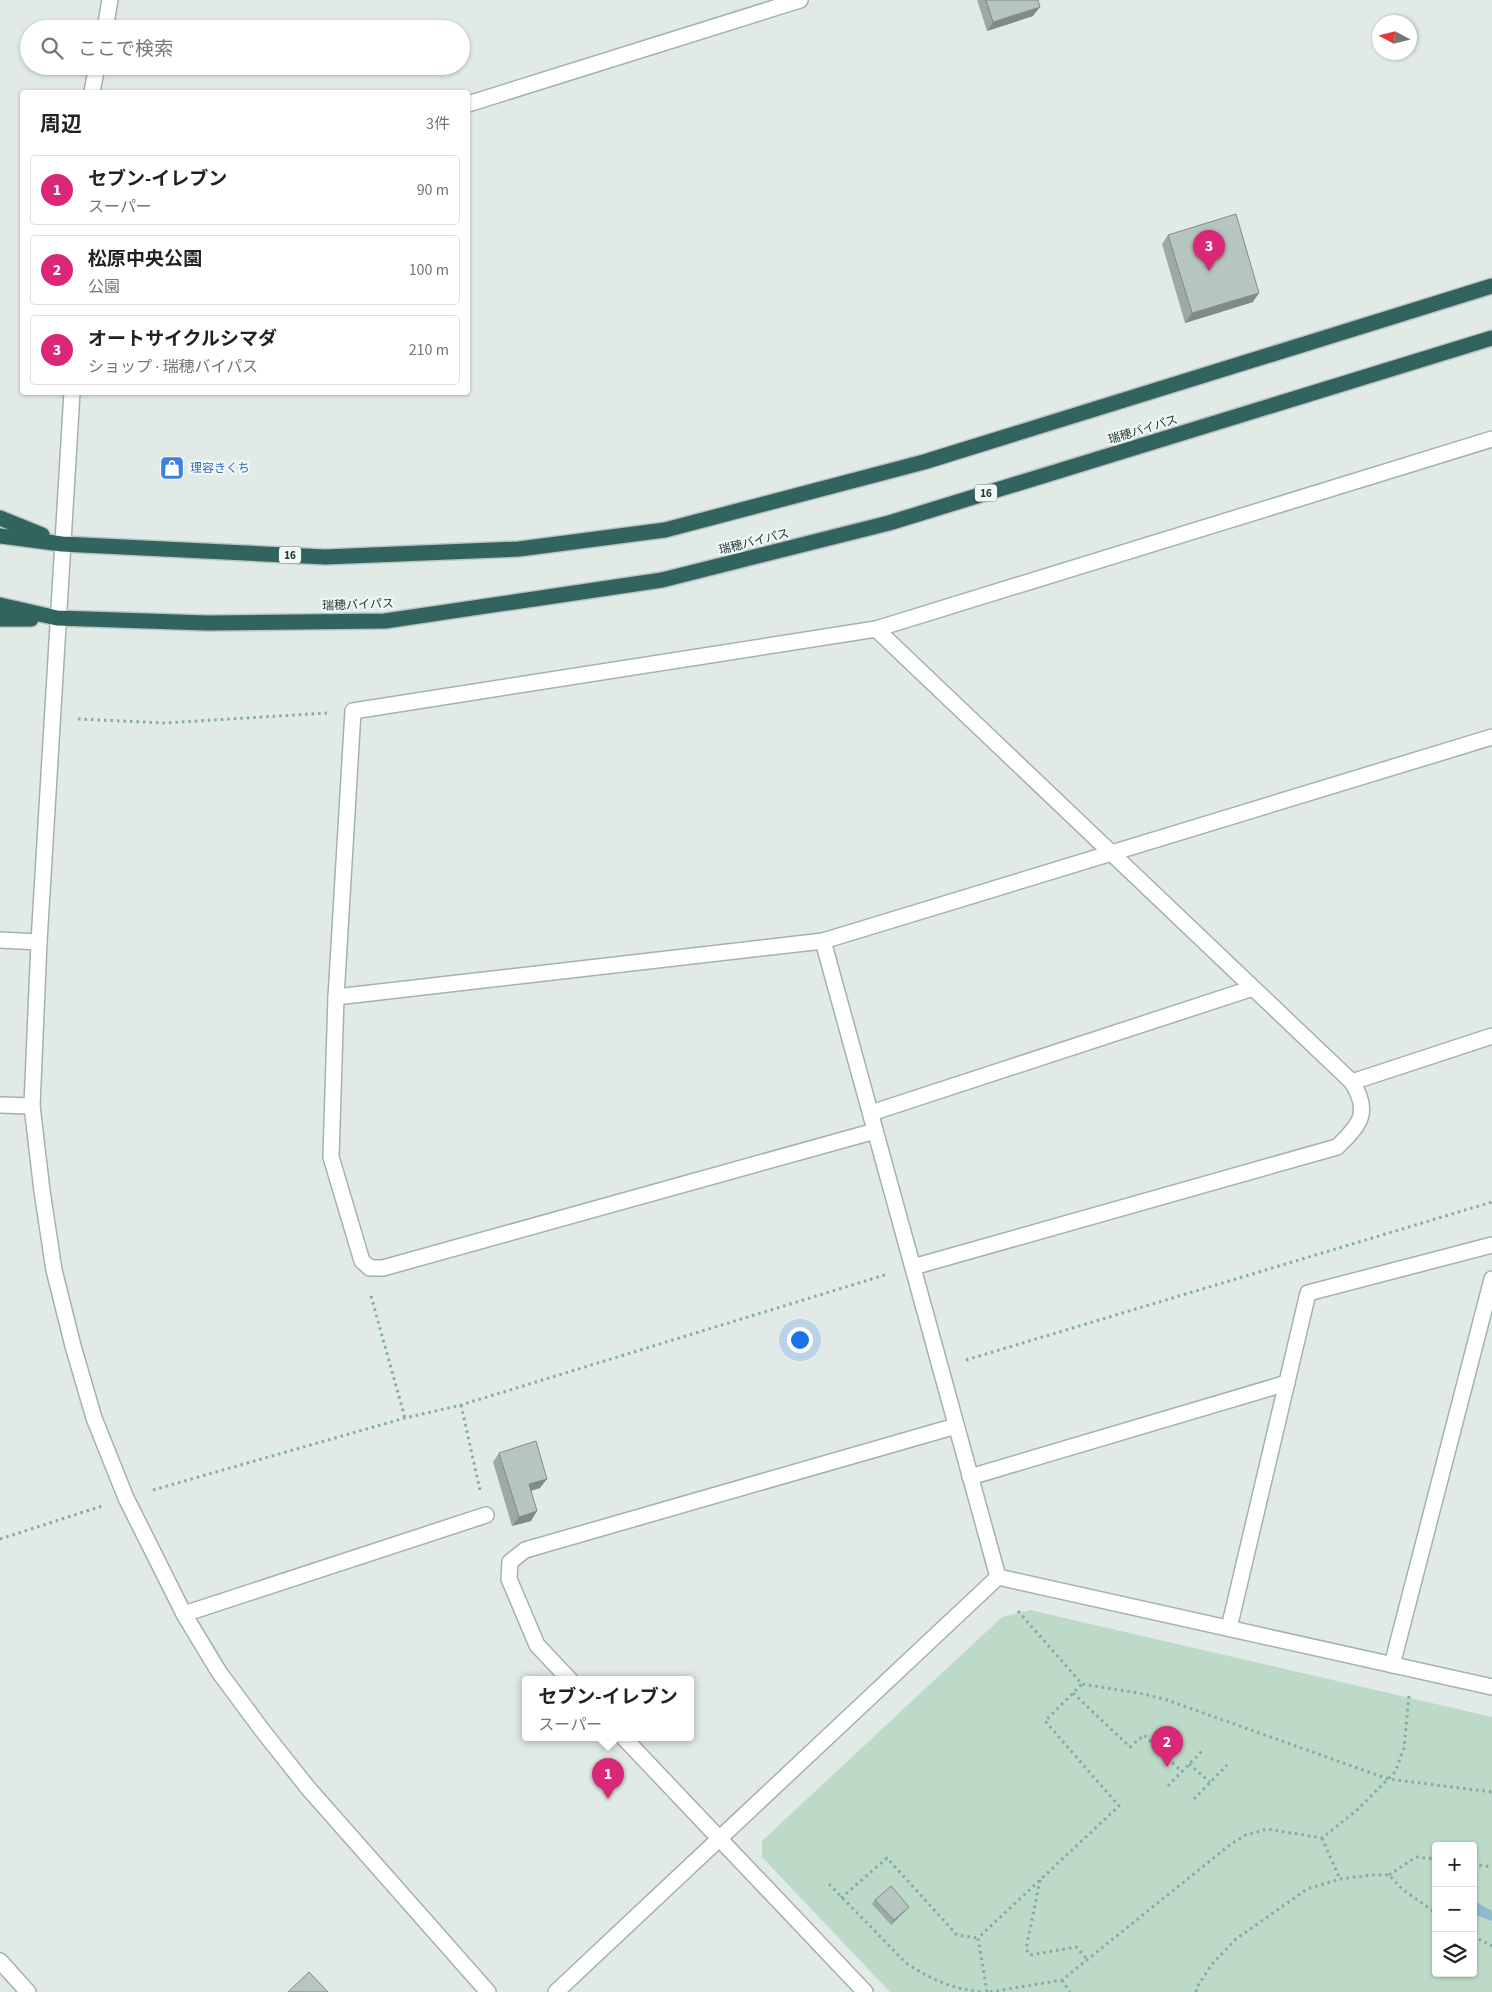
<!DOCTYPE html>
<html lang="ja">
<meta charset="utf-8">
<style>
:root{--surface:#fff;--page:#f2f2f2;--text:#222;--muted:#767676;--line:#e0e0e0;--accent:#db2777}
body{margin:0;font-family:"Source Sans 3","Noto Sans JP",sans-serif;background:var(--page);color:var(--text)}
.controls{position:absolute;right:15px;bottom:15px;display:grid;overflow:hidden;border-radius:5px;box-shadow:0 1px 4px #0004}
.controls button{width:45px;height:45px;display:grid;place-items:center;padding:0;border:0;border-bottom:1px solid var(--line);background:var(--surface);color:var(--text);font:25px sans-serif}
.compass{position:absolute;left:1372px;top:15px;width:45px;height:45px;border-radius:50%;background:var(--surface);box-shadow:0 1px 4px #0004;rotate:277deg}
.you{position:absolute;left:799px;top:1339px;width:18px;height:18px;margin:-12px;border:4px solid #fff;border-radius:50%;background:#1a73e8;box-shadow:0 0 0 8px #1a73e833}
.badge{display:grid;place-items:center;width:32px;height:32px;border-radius:50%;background:var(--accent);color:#fff;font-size:16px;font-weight:700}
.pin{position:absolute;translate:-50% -41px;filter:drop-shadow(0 1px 2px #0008)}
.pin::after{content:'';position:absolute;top:26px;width:18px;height:15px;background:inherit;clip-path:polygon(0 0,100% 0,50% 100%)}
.popup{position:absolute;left:522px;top:1676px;width:172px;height:65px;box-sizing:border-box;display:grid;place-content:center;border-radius:5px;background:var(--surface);filter:drop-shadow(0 1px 4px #0005);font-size:16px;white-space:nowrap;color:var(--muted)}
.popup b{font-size:19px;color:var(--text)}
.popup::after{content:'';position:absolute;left:50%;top:100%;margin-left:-10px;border:10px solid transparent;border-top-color:var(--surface)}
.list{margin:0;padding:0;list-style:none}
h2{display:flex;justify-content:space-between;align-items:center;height:65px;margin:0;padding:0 20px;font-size:21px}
h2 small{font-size:16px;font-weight:400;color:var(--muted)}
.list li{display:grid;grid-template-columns:32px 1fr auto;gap:15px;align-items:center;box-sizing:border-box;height:70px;margin:0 10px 10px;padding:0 10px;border:1px solid var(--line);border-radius:5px}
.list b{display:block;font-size:19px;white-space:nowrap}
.list p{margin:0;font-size:16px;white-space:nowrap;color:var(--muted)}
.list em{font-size:16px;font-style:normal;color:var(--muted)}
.icon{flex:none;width:28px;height:28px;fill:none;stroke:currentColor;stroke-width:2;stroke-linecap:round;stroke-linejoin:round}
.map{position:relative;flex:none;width:1492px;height:1992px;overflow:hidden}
.search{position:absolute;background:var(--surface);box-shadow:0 1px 4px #0004;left:20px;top:20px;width:450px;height:55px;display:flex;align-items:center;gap:12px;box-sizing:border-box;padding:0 18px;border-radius:28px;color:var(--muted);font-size:19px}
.panel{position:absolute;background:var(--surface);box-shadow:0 1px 4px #0004;left:20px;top:90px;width:450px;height:305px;border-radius:5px}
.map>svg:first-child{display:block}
</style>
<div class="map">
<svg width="1492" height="1992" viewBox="0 0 1492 1992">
<rect width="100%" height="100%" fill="#e1eae7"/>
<!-- green -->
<path fill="#bcdac7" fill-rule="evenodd" d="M1030,1610L1492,1717V1992H890L762,1857V1841L1002,1617ZM1436,1846H1473V1973H1436Z"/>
<!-- water -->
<path fill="#8dbbcb" d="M1473,1900L1492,1911V1921L1473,1914Z"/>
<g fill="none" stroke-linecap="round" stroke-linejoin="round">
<defs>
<g id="minor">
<path d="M105,29L110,0"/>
<path d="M92,92L97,66"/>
<path d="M468,104L800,0"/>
<path d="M72,392L39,942L32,1106L42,1191L54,1270L73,1346L94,1418L126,1498L184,1614L219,1672L262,1730L308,1788L488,1992"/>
<path d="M876,629L1352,1082L1492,1036"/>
<path d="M0,940L39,942"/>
<path d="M823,941L998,1577"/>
<path d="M336,997L823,941L1492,737"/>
<path d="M0,1105L32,1106"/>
<path d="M871,1113L1253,988"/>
<path d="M875,1131L383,1268H370L362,1261L331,1157L336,997L353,711L876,629L1492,439"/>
<path d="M913,1267L1337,1147C1360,1125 1371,1112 1352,1082"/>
<path d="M970,1477L1287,1383"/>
<path d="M998,1577L1492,1687"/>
<path d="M184,1614L486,1515"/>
<path d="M1229,1628L1308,1293L1492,1245"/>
<path d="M1392,1665L1492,1279"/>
<path d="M570,1680L537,1645L509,1579L510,1562L525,1550L956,1426"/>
<path d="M624,1738L865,1992"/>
<path d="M0,1961L28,1992"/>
<path d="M556,1992L998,1577"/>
</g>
<g id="highway">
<path d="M0,518L42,535"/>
<path d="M0,536L62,544L325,557L519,549L665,530L924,462L1492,286"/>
<path d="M0,605L57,618L207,623L385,621L662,580L889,523L1492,338"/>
<path d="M0,619H31"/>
</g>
</defs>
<!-- minor casing -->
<use href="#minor" stroke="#a4b2ae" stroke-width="18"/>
<!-- highway casing -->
<use href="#highway" stroke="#bdc4c3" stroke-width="18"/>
<!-- path -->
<g stroke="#84aca3" stroke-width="3" stroke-dasharray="2.5 4" stroke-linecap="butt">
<path d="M78,719L165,723L327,713"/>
<path d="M371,1296L405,1418"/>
<path d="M966,1360L1492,1202"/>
<path d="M461,1405L480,1490"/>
<path d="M153,1490L405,1418L461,1405L888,1274"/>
<path d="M0,1539L102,1506"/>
<path d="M1018,1611L1082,1684L1144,1694L1167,1700L1388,1779L1492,1792"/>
<path d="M1073,1693L1130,1747L1144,1735L1182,1772"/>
<path d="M1189,1764L1210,1782"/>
<path d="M1168,1786L1203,1750"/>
<path d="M1194,1799L1227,1765"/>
<path d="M1322,1838L1340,1879"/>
<path d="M1473,1864L1492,1867"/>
<path d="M1389,1875L1416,1857L1436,1859"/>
<path d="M1040,1880L1026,1949L1030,1955L1076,1947L1087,1959"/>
<path d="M829,1884L905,1962C929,1979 953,1989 982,1992"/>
<path d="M841,1898L887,1858L957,1935L978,1938"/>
<path d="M1473,1936L1492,1946"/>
<path d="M1062,1980L1070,1992"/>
<path d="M987,1992L978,1938L1119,1806L1045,1721L1082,1684"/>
<path d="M990,1992L1062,1980L1231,1844L1246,1835L1267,1829L1322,1838L1357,1810L1395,1772L1404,1748L1409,1695"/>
<path d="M1196,1992L1197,1987L1212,1964L1236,1939L1307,1889L1340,1879L1371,1875H1389L1402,1889L1436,1913"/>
</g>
<!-- minor -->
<use href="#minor" stroke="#fff" stroke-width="15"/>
<!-- highway -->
<use href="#highway" stroke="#31645e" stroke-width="15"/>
</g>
<!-- wall -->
<g fill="#9da9a5">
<path d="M977,0H1038L1033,16L987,31Z"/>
<path d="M1168,235L1253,302L1185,323L1162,244Z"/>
<path d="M499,1453L540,1488L531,1491V1521L512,1526L493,1462Z"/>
<path d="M875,1900L905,1911L891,1925L872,1904Z"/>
</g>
<!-- shaded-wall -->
<g fill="#808a86">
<path d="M1040,7L1033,16L987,31L993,22Z"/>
<path d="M1259,293L1253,302L1185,323L1192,313Z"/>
<path d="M547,1479L540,1488L522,1493L529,1484Z"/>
<path d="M537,1511L531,1521L512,1526L519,1517Z"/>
<path d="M909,1907L891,1925L894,1920Z"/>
</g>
<!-- building -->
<g fill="#b7c5c0" stroke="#808a86">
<path d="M986,0H1038L1040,7L993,22Z"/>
<path d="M1236,214L1259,293L1192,313L1168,235Z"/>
<path d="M536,1441L547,1479L529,1484L537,1511L519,1517L499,1453Z"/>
<path d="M891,1886L909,1907L894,1920L875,1900Z"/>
<path d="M309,1972L328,1992H288Z"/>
</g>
<!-- icons -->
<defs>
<symbol id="shop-square" viewBox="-11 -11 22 22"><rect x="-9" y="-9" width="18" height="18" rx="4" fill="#3f7fe0" stroke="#f1f7f5"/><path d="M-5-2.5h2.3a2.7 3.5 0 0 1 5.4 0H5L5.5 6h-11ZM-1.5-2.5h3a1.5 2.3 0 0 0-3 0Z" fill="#fff"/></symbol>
</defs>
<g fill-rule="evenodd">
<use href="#shop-square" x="158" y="454" width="28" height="28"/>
</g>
<g text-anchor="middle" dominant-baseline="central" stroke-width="4.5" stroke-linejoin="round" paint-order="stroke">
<!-- shield labels -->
<g fill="#f1f7f5" stroke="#61736f" stroke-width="1">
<rect x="975" y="484.5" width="22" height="17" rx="4"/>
<rect x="279" y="546.5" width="22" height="17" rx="4"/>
</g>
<g font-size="11" font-weight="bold" fill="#233a36">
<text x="986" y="493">16</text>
<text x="290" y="555">16</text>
</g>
<!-- street labels -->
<g font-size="12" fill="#233a36" stroke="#f1f7f5">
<text transform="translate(1143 430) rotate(-17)">瑞穂バイパス</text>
<text transform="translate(754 542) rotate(-14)">瑞穂バイパス</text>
<text transform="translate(358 605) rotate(-2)">瑞穂バイパス</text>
</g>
<!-- shop labels -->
<g font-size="12" fill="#366cbe" stroke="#f1f7f5" text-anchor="start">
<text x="190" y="468">理容きくち</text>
</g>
</g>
</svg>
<div class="controls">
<button>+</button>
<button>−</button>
<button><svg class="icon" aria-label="layers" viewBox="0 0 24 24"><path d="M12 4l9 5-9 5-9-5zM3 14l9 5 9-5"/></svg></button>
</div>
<svg class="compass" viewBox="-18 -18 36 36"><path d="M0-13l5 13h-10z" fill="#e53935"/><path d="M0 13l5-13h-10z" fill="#767676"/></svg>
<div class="you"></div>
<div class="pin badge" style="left:608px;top:1799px">1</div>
<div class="popup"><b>セブン-イレブン</b>スーパー</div>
<div class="pin badge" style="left:1167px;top:1767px">2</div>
<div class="pin badge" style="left:1209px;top:271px">3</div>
<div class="search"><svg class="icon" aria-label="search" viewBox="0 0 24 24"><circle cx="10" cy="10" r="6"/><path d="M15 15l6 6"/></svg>ここで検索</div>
<section class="panel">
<h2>周辺<small>3件</small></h2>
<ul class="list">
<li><span class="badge">1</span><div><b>セブン-イレブン</b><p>スーパー</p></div><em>90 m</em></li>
<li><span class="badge">2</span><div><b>松原中央公園</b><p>公園</p></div><em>100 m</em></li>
<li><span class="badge">3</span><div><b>オートサイクルシマダ</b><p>ショップ · 瑞穂バイパス</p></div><em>210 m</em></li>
</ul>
</section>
</div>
